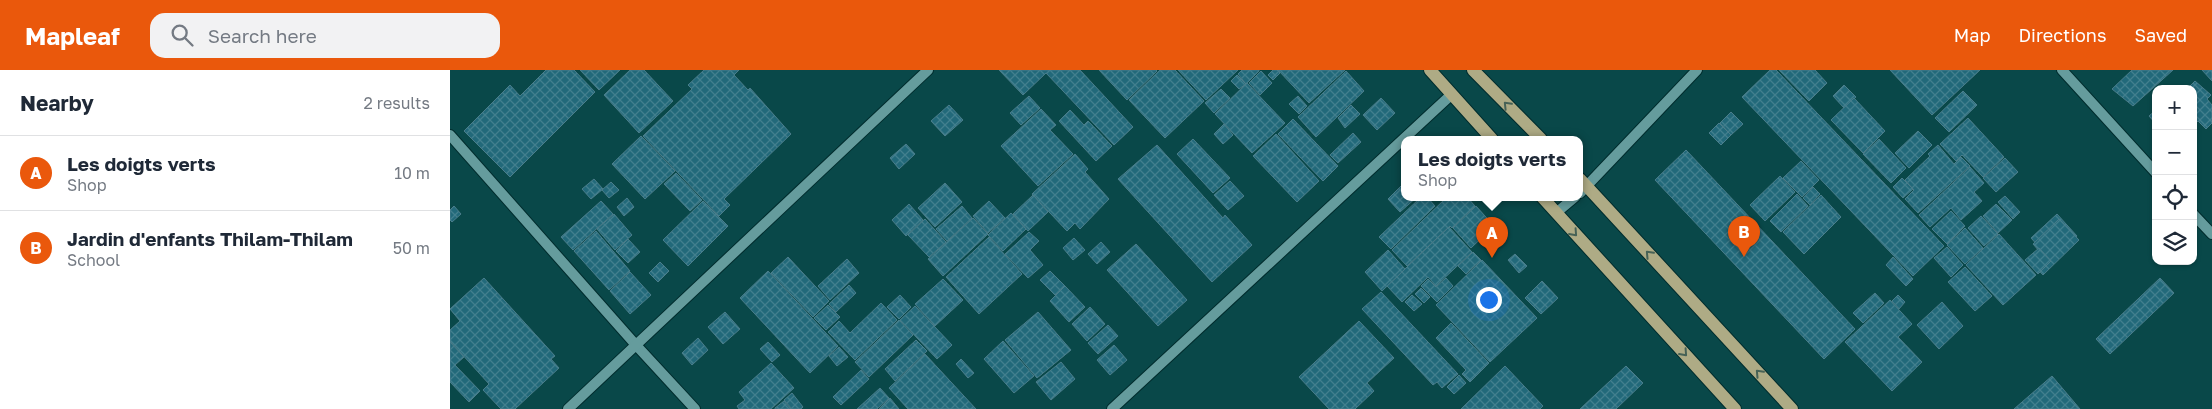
<!DOCTYPE html>
<meta charset="utf-8">
<style>
:root{--surface:#fff;--page:#f2f2f3;--text:#1f2937;--muted:#747a83;--line:#e0e1e3;--accent:#ea580c}
body{margin:0;font-family:"Golos Text",sans-serif;background:var(--page);color:var(--text)}
.controls{position:absolute;right:15px;top:15px;display:grid;overflow:hidden;border-radius:10px;box-shadow:0 1px 4px #0004}
.controls button{width:45px;height:45px;display:grid;place-items:center;padding:0;border:0;border-bottom:1px solid var(--line);background:var(--surface);color:var(--text);font:25px sans-serif}
.you{position:absolute;left:1038px;top:229px;width:18px;height:18px;margin:-12px;border:4px solid #fff;border-radius:50%;background:#1a73e8;box-shadow:0 0 0 8px #1a73e833}
.badge{display:grid;place-items:center;width:32px;height:32px;border-radius:50%;background:var(--accent);color:#fff;font-size:16px;font-weight:700}
.pin{position:absolute;translate:-50% -41px;filter:drop-shadow(0 1px 2px #0008)}
.pin::after{content:'';position:absolute;top:26px;width:18px;height:15px;background:inherit;clip-path:polygon(0 0,100% 0,50% 100%)}
.popup{position:absolute;left:951px;top:66px;width:182px;height:65px;box-sizing:border-box;display:grid;place-content:center;border-radius:10px;background:var(--surface);filter:drop-shadow(0 1px 4px #0005);font-size:16px;white-space:nowrap;color:var(--muted)}
.popup b{font-size:19px;color:var(--text)}
.popup::after{content:'';position:absolute;left:50%;top:100%;margin-left:-10px;border:10px solid transparent;border-top-color:var(--surface)}
.list{margin:0;padding:0;list-style:none}
h2{display:flex;justify-content:space-between;align-items:center;height:65px;margin:0;padding:0 20px;font-size:21px}
h2 small{font-size:16px;font-weight:400;color:var(--muted)}
.list li{display:grid;grid-template-columns:32px 1fr auto;gap:15px;align-items:center;box-sizing:border-box;height:75px;padding:0 20px;border-top:1px solid var(--line)}
.list b{display:block;font-size:19px;white-space:nowrap}
.list p{margin:0;font-size:16px;white-space:nowrap;color:var(--muted)}
.list em{font-size:16px;font-style:normal;color:var(--muted)}
.icon{flex:none;width:28px;height:28px;fill:none;stroke:currentColor;stroke-width:2;stroke-linecap:round;stroke-linejoin:round}
.map{position:relative;flex:none;width:1762px;height:339px;overflow:hidden}
header{display:flex;align-items:center;gap:30px;box-sizing:border-box;height:70px;padding:0 25px;background:var(--accent);color:#fff}
header strong{font-size:24px}
nav{display:flex;gap:28px;margin-inline-start:auto;font-size:18px}
.search{width:350px;height:45px;background:var(--page);display:flex;align-items:center;gap:12px;box-sizing:border-box;padding:0 18px;border-radius:15px;color:var(--muted);font-size:19px}
main{display:flex}
aside{flex:1;background:var(--surface)}
.map>svg:first-child{display:block}
</style>
<header>
<strong>Mapleaf</strong>
<div class="search"><svg class="icon" aria-label="search" viewBox="0 0 24 24"><circle cx="10" cy="10" r="6"/><path d="M15 15l6 6"/></svg>Search here</div>
<nav><a>Map</a><a>Directions</a><a>Saved</a></nav>
</header>
<main>
<aside>
<h2>Nearby<small>2 results</small></h2>
<ul class="list">
<li><span class="badge">A</span><div><b>Les doigts verts</b><p>Shop</p></div><em>10 m</em></li>
<li><span class="badge">B</span><div><b>Jardin d'enfants Thilam-Thilam</b><p>School</p></div><em>50 m</em></li>
</ul>
</aside>
<div class="map">
<svg width="1762" height="339" viewBox="0 0 1762 339">
<defs>
<pattern id="building-cross-hatch" width="8" height="8" patternUnits="userSpaceOnUse" patternTransform="scale(1.25)"><rect width="8" height="8" fill="#22697a"/><path d="M0 0l8 8M0 8l8-8" fill="none" stroke="#427f8e"/></pattern>
</defs>
<rect width="100%" height="100%" fill="#094849"/>
<!-- building -->
<g fill="url(#building-cross-hatch)" stroke="#4a7d8b">
<path d="M96,0H124L145,22L60,107L14,61L60,15L70,26Z"/>
<path d="M130,0H170L149,20Z"/>
<path d="M180,0H194L223,31L189,63L154,25Z"/>
<path d="M254,0H289L284,5L298,20L300,18L341,64L274,129L280,135L269,146L193,66L242,19L238,15Z"/>
<path d="M549,0H630L683,57L664,75L596,3L573,25Z"/>
<path d="M649,0H706L707,1L677,30Z"/>
<path d="M710,0H725L754,31L715,68L679,30Z"/>
<path d="M728,0H788L756,30Z"/>
<path d="M792,0H809V1L796,14L788,4Z"/>
<path d="M823,0H827L830,3L823,10L818,5Z"/>
<path d="M828,0H895L859,33Z"/>
<path d="M1320,0H1326L1494,176L1463,206L1292,27Z"/>
<path d="M1329,0H1365L1377,13L1359,31Z"/>
<path d="M1440,0H1530L1482,45Z"/>
<path d="M1682,0H1723L1683,36L1662,19Z"/>
<path d="M1752,0H1762V11Z"/>
<path d="M811,1L822,13L810,25L799,13Z"/>
<path d="M896,1L914,21L866,67L848,47Z"/>
<path d="M787,5L796,14L789,19L781,11Z"/>
<path d="M1745,11L1761,25L1757,29L1762,35V53L1756,59L1748,51L1743,56V19H1737Z"/>
<path d="M797,13L835,53L802,83L765,44Z"/>
<path d="M1394,15L1406,27L1394,38L1383,26Z"/>
<path d="M771,19L780,28L764,43L755,33Z"/>
<path d="M1513,21L1527,35L1499,62L1485,48Z"/>
<path d="M579,26L590,38L571,55L560,43Z"/>
<path d="M848,26L857,36L849,44L839,34Z"/>
<path d="M931,28L945,43L927,60L913,45Z"/>
<path d="M1404,28L1435,61L1413,83L1381,50Z"/>
<path d="M499,35L513,50L495,66L481,51Z"/>
<path d="M901,35L910,44L895,58L888,48Z"/>
<path d="M591,39L606,55L600,60L623,84L588,116L551,76Z"/>
<path d="M620,40L634,55L638,51L662,76L646,91L609,51Z"/>
<path d="M1706,40V54L1699,46Z"/>
<path d="M1281,42L1293,54L1281,65L1270,53Z"/>
<path d="M1518,48L1554,87L1533,107L1512,85L1506,91L1490,74Z"/>
<path d="M843,49L888,96L873,111L828,64Z"/>
<path d="M1269,53L1281,65L1271,75L1259,63Z"/>
<path d="M774,54L783,65L773,74L764,64Z"/>
<path d="M1468,61L1482,75L1459,98L1445,83Z"/>
<path d="M903,63L911,72L888,93L880,85Z"/>
<path d="M826,64L869,111L847,132L803,86Z"/>
<path d="M191,66L225,101L195,129L162,94Z"/>
<path d="M743,69L780,108L763,123L727,84Z"/>
<path d="M1429,69L1456,98L1441,113L1413,84Z"/>
<path d="M456,74L465,84L449,99L440,88Z"/>
<path d="M707,75L773,148L775,145L802,175L762,212L668,109Z"/>
<path d="M1488,75L1504,94L1511,87L1520,96L1468,143L1455,129L1464,120L1455,110L1480,86L1478,84Z"/>
<path d="M1236,80L1405,259L1374,289L1205,110Z"/>
<path d="M625,84L638,99L635,102L659,129L630,159L625,153L617,161L582,124Z"/>
<path d="M1555,88L1568,102L1546,122L1533,108Z"/>
<path d="M1351,91L1369,110L1352,127L1333,108Z"/>
<path d="M1520,97L1534,113L1524,122L1532,131L1511,150L1501,138L1480,157L1469,145Z"/>
<path d="M226,103L252,130L240,141L214,114Z"/>
<path d="M1330,106L1345,122L1315,151L1300,135Z"/>
<path d="M1452,108L1463,119L1453,128L1443,117Z"/>
<path d="M144,109L153,119L141,129L132,119Z"/>
<path d="M780,111L794,126L778,140L764,125Z"/>
<path d="M161,112L169,120L159,128L152,120Z"/>
<path d="M495,113L512,132L485,157L468,138Z"/>
<path d="M954,113V127H967L950,142L938,129Z"/>
<path d="M1363,117L1370,124L1360,135L1353,128Z"/>
<path d="M1347,124L1358,136L1331,162L1320,151Z"/>
<path d="M583,125L598,142L578,161L563,144Z"/>
<path d="M1371,125L1391,147L1354,184L1333,162Z"/>
<path d="M1555,126L1570,142L1563,149L1548,132Z"/>
<path d="M971,127H977L985,136L941,179L929,167Z"/>
<path d="M997,127H1017L1025,136L1002,158L1000,156L957,196L942,180Z"/>
<path d="M177,128L184,137L174,146L167,137Z"/>
<path d="M151,131L163,144L123,180L111,167Z"/>
<path d="M253,131L278,156L238,196L213,170Z"/>
<path d="M539,131L555,148L538,163L523,146Z"/>
<path d="M459,134L473,150L456,166L442,150Z"/>
<path d="M1546,134L1562,150L1548,163L1533,146Z"/>
<path d="M4,136L11,144L2,152L0,150V140Z"/>
<path d="M512,136L522,148L497,171L486,159Z"/>
<path d="M1026,136L1044,156L1021,178L1003,158Z"/>
<path d="M1501,141L1515,156L1497,174L1482,159Z"/>
<path d="M561,143L576,159L553,181L538,165Z"/>
<path d="M164,144L182,165L165,180L147,159Z"/>
<path d="M1607,144L1627,166L1601,190L1581,168Z"/>
<path d="M1531,146L1548,164L1534,176L1518,158Z"/>
<path d="M523,148L538,164L493,206L478,189Z"/>
<path d="M475,149L496,172L479,187L458,165Z"/>
<path d="M1609,149L1629,170L1593,205L1580,191L1590,182L1583,174Z"/>
<path d="M999,157L1022,182L986,216L978,207L952,232L937,216Z"/>
<path d="M1515,158L1533,178L1515,194L1497,175Z"/>
<path d="M146,161L180,201L159,220L124,181Z"/>
<path d="M579,162L589,171L580,180L593,195L578,208L555,184Z"/>
<path d="M1549,164L1586,205L1553,235L1516,195Z"/>
<path d="M539,167L572,204L529,244L496,207Z"/>
<path d="M624,168L635,180L623,190L613,178Z"/>
<path d="M178,169L190,182L178,193L166,181Z"/>
<path d="M651,172L660,182L647,194L638,184Z"/>
<path d="M686,174L737,230L708,256L657,200Z"/>
<path d="M1497,177L1513,195L1501,207L1484,188Z"/>
<path d="M1589,178L1601,191L1588,204L1575,190Z"/>
<path d="M938,180L955,199L932,221L915,202Z"/>
<path d="M1023,182L1031,190L1016,204L1008,196Z"/>
<path d="M1065,184L1077,196L1069,203L1058,190Z"/>
<path d="M338,187L379,231L363,247L321,203Z"/>
<path d="M1443,187L1463,209L1456,216L1436,195Z"/>
<path d="M397,189L409,203L380,230L368,216Z"/>
<path d="M1032,190L1087,248L1040,292L986,235Z"/>
<path d="M210,192L219,201L208,212L199,203Z"/>
<path d="M1515,197L1542,226L1525,241L1498,212Z"/>
<path d="M318,201L388,276L360,303L290,228Z"/>
<path d="M600,201L615,216L605,225L590,210Z"/>
<path d="M180,202L201,225L180,244L160,221Z"/>
<path d="M34,208L105,286L101,289L109,298L65,339H51L33,320L39,314L0,271V260L10,251L0,239Z"/>
<path d="M996,208L1003,216L987,232L971,216L978,209L986,217Z"/>
<path d="M1710,208L1724,223L1660,284L1646,269Z"/>
<path d="M493,209L513,230L485,256L465,234Z"/>
<path d="M1092,211L1108,228L1091,244L1075,228Z"/>
<path d="M399,215L406,223L386,242L379,234Z"/>
<path d="M615,216L635,237L619,252L600,231Z"/>
<path d="M971,218L980,227L974,233L965,224Z"/>
<path d="M931,222L1008,304L992,318L987,312L983,315L912,239Z"/>
<path d="M1425,223L1434,233L1413,253L1403,243Z"/>
<path d="M450,225L461,237L449,249L437,237Z"/>
<path d="M962,225L972,234L964,241L955,232Z"/>
<path d="M1448,225L1455,232L1449,239L1442,231Z"/>
<path d="M1440,230L1462,254L1448,267L1472,292L1442,321L1395,272Z"/>
<path d="M1492,232L1513,256L1489,279L1467,255Z"/>
<path d="M431,233L447,250L405,290L378,262L389,251L400,263Z"/>
<path d="M378,235L390,247L376,260L364,248Z"/>
<path d="M465,236L502,275L487,289L450,250Z"/>
<path d="M640,237L655,254L637,271L622,254Z"/>
<path d="M275,242L290,259L273,274L258,257Z"/>
<path d="M588,242L621,280L587,308L555,270Z"/>
<path d="M449,250L463,265L419,307L405,292Z"/>
<path d="M909,251L944,288L917,313L924,321L905,339H879L849,307Z"/>
<path d="M1001,253L1039,293L1020,312L1012,304L1016,300L986,268Z"/>
<path d="M658,255L668,266L648,284L638,273Z"/>
<path d="M248,268L258,280L242,295L232,283Z"/>
<path d="M466,270L477,281L445,311L435,299Z"/>
<path d="M553,271L584,306L564,323L534,289Z"/>
<path d="M0,272L14,287L5,295L30,321L19,332L0,312Z"/>
<path d="M318,272L330,285L322,292L310,279Z"/>
<path d="M664,275L677,290L660,305L647,290Z"/>
<path d="M389,277L398,287L387,296L379,286Z"/>
<path d="M475,284L526,339H458L439,318Z"/>
<path d="M511,289L524,303L518,308L506,294Z"/>
<path d="M611,292L625,309L601,330L586,312Z"/>
<path d="M321,293L344,318L321,339H289L287,336L295,330L289,322Z"/>
<path d="M1055,296L1093,336L1090,339H1011Z"/>
<path d="M1176,296L1193,313L1166,339H1130Z"/>
<path d="M411,300L419,309L391,335L383,327Z"/>
<path d="M1009,305L1016,313L1004,324L997,317Z"/>
<path d="M1602,306L1630,339H1564Z"/>
<path d="M430,318L439,328L427,339H407Z"/>
<path d="M342,323L353,337L351,339H342L334,330Z"/>
<path d="M440,328L449,339H429Z"/>
<path d="M334,331L341,339H325V338Z"/>
</g>
<g fill="none" stroke-linecap="round" stroke-linejoin="round">
<defs>
<g id="minor">
<path d="M1612,0L1706,103"/>
<path d="M0,65L185,274L245,339"/>
<path d="M1130,123L1247,0"/>
<path d="M1106,143L1125,127"/>
<path d="M1743,144L1762,164"/>
<path d="M118,339L478,0"/>
<path d="M662,339L1002,24"/>
</g>
<g id="primary">
<path d="M980,0L1042,69"/>
<path d="M1023,0L1091,69"/>
<path d="M1130,109L1342,339"/>
<path d="M1092,127L1285,339"/>
</g>
</defs>
<!-- minor casing -->
<use href="#minor" stroke="#002c2d" stroke-width="12"/>
<!-- primary casing -->
<use href="#primary" stroke="#002c2d" stroke-width="14"/>
<!-- minor -->
<use href="#minor" stroke="#659c9d" stroke-width="10"/>
<!-- primary -->
<use href="#primary" stroke="#aeab85" stroke-width="12"/>
</g>
<!-- one-way arrows -->
<defs><path id="oneway-chevron" d="M-2-3.5L2.5 0L-2 3.5" fill="none" stroke-width="1.6" stroke-linecap="round" stroke-linejoin="round" transform="scale(1.25)"/></defs>
<g stroke="#476256">
<use href="#oneway-chevron" transform="translate(1057 35) rotate(-134)"/>
<use href="#oneway-chevron" transform="translate(1124 163) rotate(48)"/>
<use href="#oneway-chevron" transform="translate(1199 184) rotate(-133)"/>
<use href="#oneway-chevron" transform="translate(1234 283) rotate(48)"/>
<use href="#oneway-chevron" transform="translate(1309 303) rotate(-133)"/>
</g>
</svg>
<div class="controls">
<button>+</button>
<button>−</button>
<button><svg class="icon" aria-label="locate" viewBox="0 0 24 24"><circle cx="12" cy="12" r="6"/><path d="M12 2v4M12 18v4M2 12h4M18 12h4"/></svg></button>
<button><svg class="icon" aria-label="layers" viewBox="0 0 24 24"><path d="M12 4l9 5-9 5-9-5zM3 14l9 5 9-5"/></svg></button>
</div>
<div class="you"></div>
<div class="pin badge" style="left:1042px;top:188px">A</div>
<div class="popup"><b>Les doigts verts</b>Shop</div>
<div class="pin badge" style="left:1294px;top:187px">B</div>
</div>
</main>
